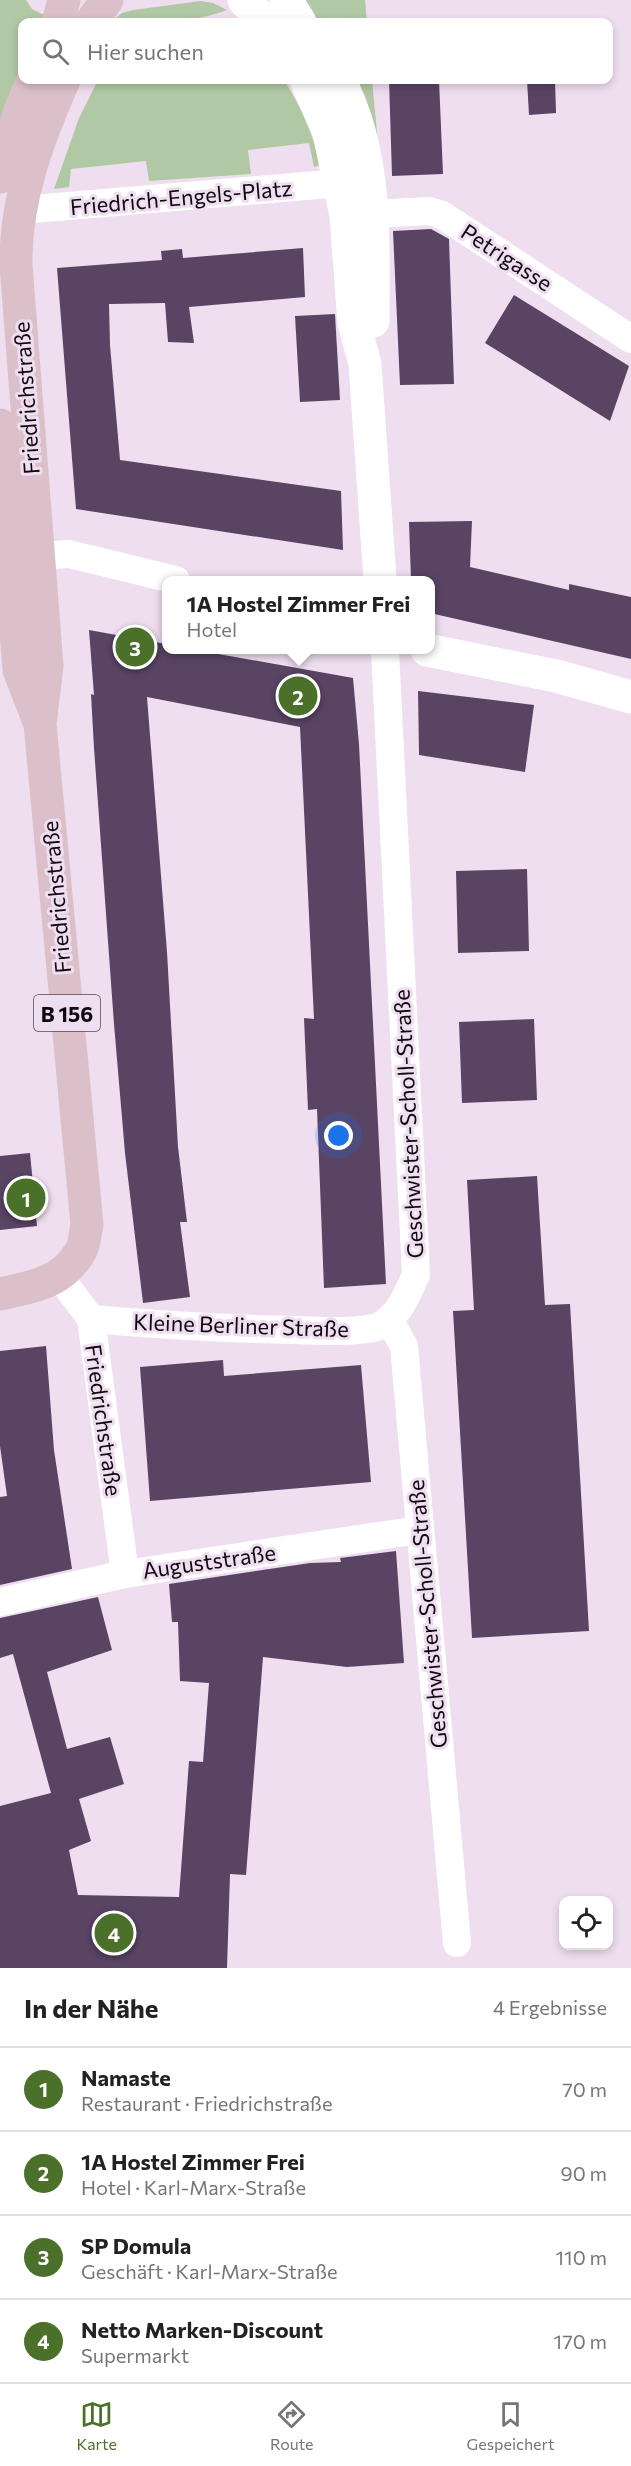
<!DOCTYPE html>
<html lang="de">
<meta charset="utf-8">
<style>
:root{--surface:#fff;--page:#f6f6f6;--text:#222;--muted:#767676;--line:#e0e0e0;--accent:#4b7029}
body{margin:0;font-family:Commissioner,sans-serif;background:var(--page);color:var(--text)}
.controls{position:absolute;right:18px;bottom:18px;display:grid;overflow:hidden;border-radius:12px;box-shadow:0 3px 9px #0003}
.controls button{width:54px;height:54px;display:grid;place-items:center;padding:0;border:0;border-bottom:2px solid var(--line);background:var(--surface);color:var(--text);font:30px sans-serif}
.you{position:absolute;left:339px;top:1136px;width:21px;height:21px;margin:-15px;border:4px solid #fff;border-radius:50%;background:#1a73e8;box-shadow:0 0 0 9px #1a73e833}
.badge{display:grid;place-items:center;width:39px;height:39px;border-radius:50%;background:var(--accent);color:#fff;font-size:20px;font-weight:700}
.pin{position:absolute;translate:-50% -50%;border:3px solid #fff;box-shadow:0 2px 6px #0006}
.popup{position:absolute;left:162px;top:576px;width:273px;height:78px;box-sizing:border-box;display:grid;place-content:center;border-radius:12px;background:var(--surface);filter:drop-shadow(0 2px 4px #0005);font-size:20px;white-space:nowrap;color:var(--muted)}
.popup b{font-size:22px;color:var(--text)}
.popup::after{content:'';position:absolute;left:50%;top:100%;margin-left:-12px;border:12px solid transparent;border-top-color:var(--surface)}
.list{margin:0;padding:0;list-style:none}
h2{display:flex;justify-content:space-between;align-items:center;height:78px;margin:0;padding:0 24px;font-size:26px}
h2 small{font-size:20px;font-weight:400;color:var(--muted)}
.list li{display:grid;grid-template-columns:39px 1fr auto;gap:18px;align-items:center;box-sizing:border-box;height:84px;padding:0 24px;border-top:2px solid var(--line)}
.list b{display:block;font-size:22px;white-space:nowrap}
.list p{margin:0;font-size:20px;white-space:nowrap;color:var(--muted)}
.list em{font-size:20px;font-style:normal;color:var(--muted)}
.icon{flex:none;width:33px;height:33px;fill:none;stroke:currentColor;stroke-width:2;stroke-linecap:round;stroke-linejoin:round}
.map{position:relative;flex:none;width:631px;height:1968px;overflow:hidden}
.search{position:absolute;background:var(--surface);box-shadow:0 3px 9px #0003;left:18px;right:18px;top:18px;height:66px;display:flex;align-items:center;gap:15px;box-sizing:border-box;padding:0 21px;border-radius:12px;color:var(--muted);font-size:22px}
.sheet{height:414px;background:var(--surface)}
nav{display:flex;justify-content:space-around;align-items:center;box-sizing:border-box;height:84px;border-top:2px solid var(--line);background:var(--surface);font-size:16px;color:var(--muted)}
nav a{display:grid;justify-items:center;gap:3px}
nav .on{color:var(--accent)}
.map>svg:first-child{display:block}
</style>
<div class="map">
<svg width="631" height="1968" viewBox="0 0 631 1968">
<rect width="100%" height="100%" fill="#efdef0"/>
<!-- green -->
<g fill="#b0c9a4">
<path d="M0,0H26L32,9L44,15L41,22H22V70L0,126Z"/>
<path d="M301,0H365L367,22H315Z"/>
<path d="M201,1L213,3L227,10C193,23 158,22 122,22L115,19L122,13L133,10Z"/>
<path d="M98,80H284C301,107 313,134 320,165L314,167L309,143L248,150L251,174L149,181L146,161L71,169L69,187L54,189L79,118Z"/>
<path d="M351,80H372L379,153Z"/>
</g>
<!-- building -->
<g fill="#594464">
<path d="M389,80H439L443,174L392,176Z"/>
<path d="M527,80H555L556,113L529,115Z"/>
<path d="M431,229L449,239L454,384L400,385L393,231Z"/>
<path d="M303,248L305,297L189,307L194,343L168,342L165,303L109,304L110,345L120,460L341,491L343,550L76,509L57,268L162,260L161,251L182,249L183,258Z"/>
<path d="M514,295L629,366L610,421L485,343Z"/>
<path d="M335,314L340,400L300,402L295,316Z"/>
<path d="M472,521L470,567L569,590V584L631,597V659L430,613V580H411L409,522Z"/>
<path d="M89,630L166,644V650H196L353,678L359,744L386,1284L324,1288L317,1109L308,1110L304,1018L314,1019L300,727L147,697L167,952L178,1147L187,1222H180L190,1297L143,1303L125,1153L114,1024L94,748L91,694L94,695Z"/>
<path d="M418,691L534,705L525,772L419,755Z"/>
<path d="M527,869L529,951L458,953L456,871Z"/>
<path d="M534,1019L537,1100L462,1103L459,1022Z"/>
<path d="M30,1153L37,1226L0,1230V1156Z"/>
<path d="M537,1176L545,1305L570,1304L589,1631L472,1638L453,1311L474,1310L467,1180Z"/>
<path d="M46,1346L54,1450L72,1569L0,1585V1497L7,1496L0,1446V1351Z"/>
<path d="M223,1360L224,1376L361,1365L371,1482L150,1501L140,1367Z"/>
<path d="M396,1551L404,1663L347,1667L263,1657L246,1875L230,1874L227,1968H0V1806L51,1793L13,1654L0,1658V1618L98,1597L112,1650L47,1672L67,1749L110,1737L124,1784L79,1799L91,1841L69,1850L78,1895L179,1897L189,1761L203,1762L209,1683L180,1681L178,1622H172L169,1584L310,1563L341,1562L340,1558Z"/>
</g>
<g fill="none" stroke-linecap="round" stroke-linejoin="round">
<!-- minor -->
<g stroke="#fff" stroke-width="28">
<path d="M21,210L341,183"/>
<path d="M371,214L429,211L442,215L631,339"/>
<path d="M38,556L69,554L176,580"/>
<path d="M59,1276L91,1319L125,1574"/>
<path d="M91,1319C160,1325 228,1329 297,1330C316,1331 362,1333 379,1326C399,1317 407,1294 416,1275L385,650"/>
<path d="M389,1319L404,1346L457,1943"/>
<path d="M0,1602L125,1574L419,1530"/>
</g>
<!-- secondary -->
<g stroke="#fff" stroke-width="33">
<path d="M244,0L265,22"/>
<path d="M286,0L300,22"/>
<path d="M306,80L329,132L346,216L354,323L365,364L380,580"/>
<path d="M339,80C378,153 373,240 373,321"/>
<path d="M427,650L556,676L631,697"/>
</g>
<!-- primary -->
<g stroke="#dcc0c9" stroke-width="33">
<path d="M58,22L64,0"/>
<path d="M91,22L107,0"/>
<path d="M0,177L20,110L33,80"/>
<path d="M0,425L19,670L38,719"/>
<path d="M0,1294C32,1287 62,1283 80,1252C85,1245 85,1233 87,1225L40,724L47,666L16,265C15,200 38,139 64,80"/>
</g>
</g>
<g text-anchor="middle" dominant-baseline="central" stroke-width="6" stroke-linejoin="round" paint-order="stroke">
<!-- shield labels -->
<rect fill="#efdef0" stroke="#524952" stroke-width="1.5" x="34" y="995" width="66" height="36" rx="4.5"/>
<g font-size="21" font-weight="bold" fill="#0f090f">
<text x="67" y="1013">B 156</text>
</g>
<!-- street labels -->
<g font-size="22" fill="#0f090f" stroke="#efdef0">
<text transform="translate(181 197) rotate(-5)">Friedrich-Engels-Platz</text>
<text transform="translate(507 257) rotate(33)">Petrigasse</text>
<text transform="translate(26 398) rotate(-94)">Friedrichstraße</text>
<text transform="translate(56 897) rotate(-95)">Friedrichstraße</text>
<text transform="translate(408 1124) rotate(-93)">Geschwister-Scholl-Straße</text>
<text transform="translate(241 1325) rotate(2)">Kleine Berliner Straße</text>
<text transform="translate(104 1420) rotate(82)">Friedrichstraße</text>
<text transform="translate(209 1561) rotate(-8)">Auguststraße</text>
<text transform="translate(427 1614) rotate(-95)">Geschwister-Scholl-Straße</text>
</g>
</g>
</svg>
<div class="controls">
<button><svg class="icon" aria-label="locate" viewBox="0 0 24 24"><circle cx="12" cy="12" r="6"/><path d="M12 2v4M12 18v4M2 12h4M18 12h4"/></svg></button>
</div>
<div class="you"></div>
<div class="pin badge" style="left:26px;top:1198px">1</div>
<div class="pin badge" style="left:298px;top:696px">2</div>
<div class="popup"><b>1A Hostel Zimmer Frei</b>Hotel</div>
<div class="pin badge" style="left:135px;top:647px">3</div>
<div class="pin badge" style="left:114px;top:1933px">4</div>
<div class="search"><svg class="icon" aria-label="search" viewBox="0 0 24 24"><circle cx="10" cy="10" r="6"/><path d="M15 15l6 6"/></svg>Hier suchen</div>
</div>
<section class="sheet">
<h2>In der Nähe<small>4 Ergebnisse</small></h2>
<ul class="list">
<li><span class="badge">1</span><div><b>Namaste</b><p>Restaurant · Friedrichstraße</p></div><em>70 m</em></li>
<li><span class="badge">2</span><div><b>1A Hostel Zimmer Frei</b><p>Hotel · Karl-Marx-Straße</p></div><em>90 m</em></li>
<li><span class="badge">3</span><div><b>SP Domula</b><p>Geschäft · Karl-Marx-Straße</p></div><em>110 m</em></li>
<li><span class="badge">4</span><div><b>Netto Marken-Discount</b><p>Supermarkt</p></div><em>170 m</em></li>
</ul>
</section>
<nav>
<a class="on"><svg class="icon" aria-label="map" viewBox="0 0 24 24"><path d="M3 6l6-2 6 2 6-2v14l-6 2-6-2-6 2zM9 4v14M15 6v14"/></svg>Karte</a>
<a><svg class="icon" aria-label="directions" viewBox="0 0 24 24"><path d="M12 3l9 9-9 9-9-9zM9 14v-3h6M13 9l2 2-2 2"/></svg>Route</a>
<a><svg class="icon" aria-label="saved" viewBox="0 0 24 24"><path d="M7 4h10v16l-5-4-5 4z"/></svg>Gespeichert</a>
</nav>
